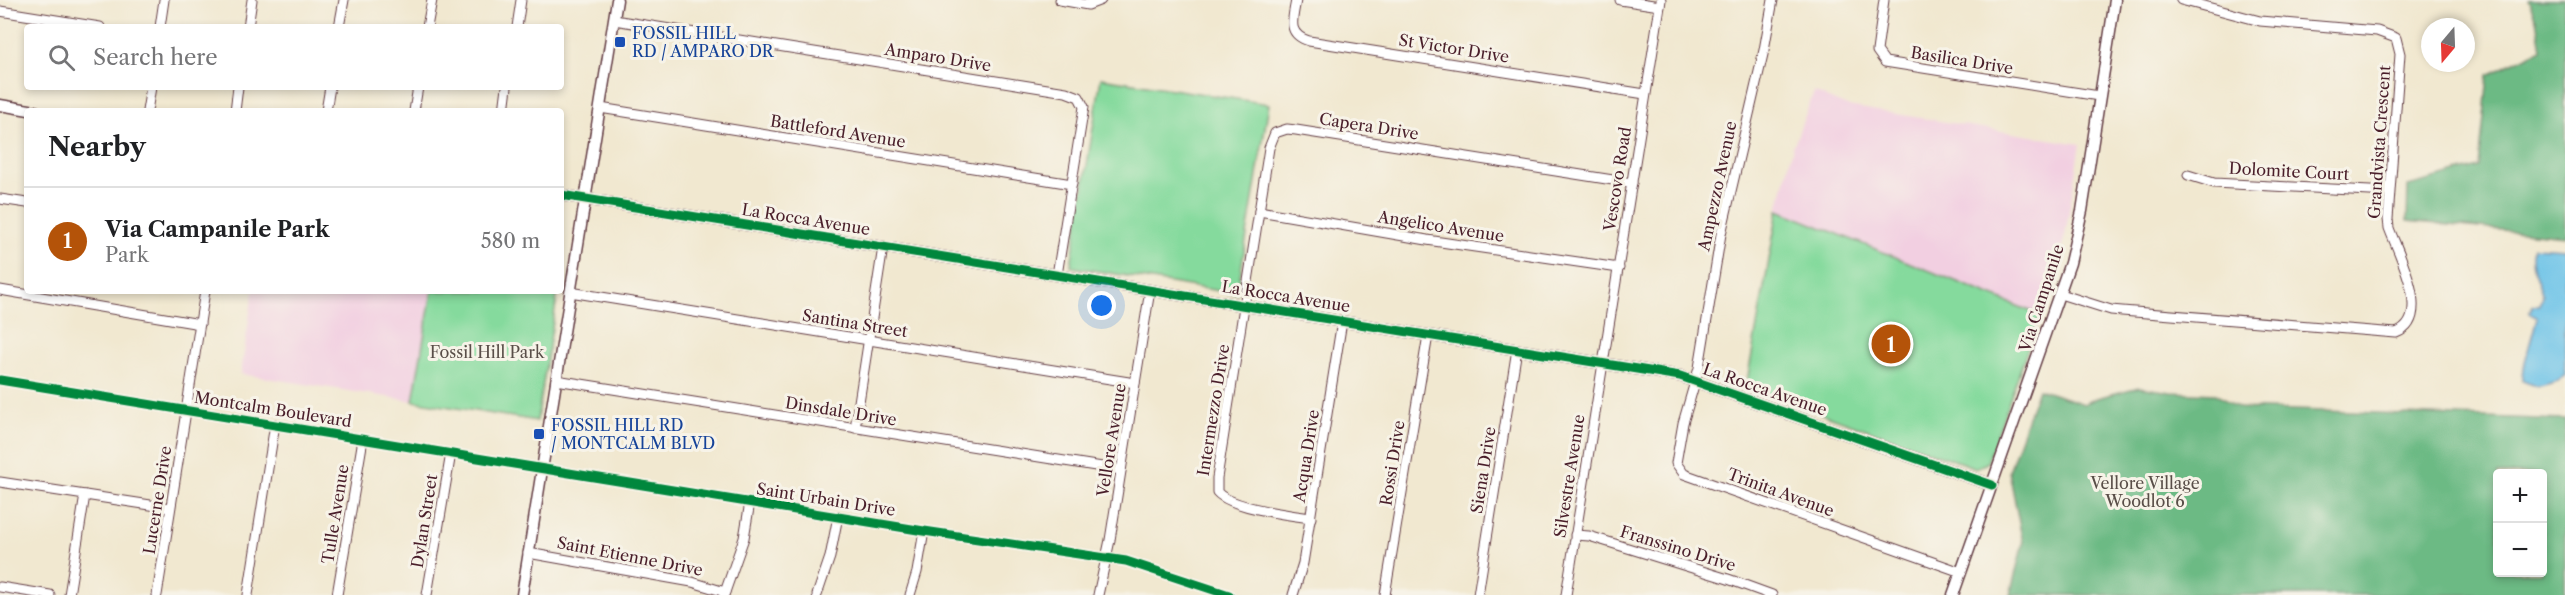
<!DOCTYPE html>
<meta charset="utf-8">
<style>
:root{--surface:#fff;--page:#f6f6f6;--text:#202124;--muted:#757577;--line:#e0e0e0;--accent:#b45309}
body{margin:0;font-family:"Libre Caslon Text",serif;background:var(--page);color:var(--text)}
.controls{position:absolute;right:18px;bottom:18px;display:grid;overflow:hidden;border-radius:6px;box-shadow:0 3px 9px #0003}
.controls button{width:54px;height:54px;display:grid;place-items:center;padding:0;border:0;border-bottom:2px solid var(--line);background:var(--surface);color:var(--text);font:30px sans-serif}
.compass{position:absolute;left:2421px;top:18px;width:54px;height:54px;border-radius:50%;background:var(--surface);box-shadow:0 3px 9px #0003;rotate:199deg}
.you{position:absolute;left:1102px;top:306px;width:21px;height:21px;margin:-15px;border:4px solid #fff;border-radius:50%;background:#1a73e8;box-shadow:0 0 0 9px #1a73e833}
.badge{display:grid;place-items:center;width:39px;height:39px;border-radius:50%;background:var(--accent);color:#fff;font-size:20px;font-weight:700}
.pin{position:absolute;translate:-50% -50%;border:3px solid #fff;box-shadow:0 2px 6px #0006}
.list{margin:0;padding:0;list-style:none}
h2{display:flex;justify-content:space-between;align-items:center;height:78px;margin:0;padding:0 24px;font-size:26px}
h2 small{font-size:20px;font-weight:400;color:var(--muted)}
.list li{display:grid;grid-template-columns:39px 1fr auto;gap:18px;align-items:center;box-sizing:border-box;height:108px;padding:0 24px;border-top:2px solid var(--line)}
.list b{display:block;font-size:22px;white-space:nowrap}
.list p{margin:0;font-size:20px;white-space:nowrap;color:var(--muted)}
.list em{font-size:20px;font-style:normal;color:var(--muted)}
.icon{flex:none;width:33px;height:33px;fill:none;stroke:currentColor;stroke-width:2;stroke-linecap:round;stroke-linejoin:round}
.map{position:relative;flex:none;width:2565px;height:595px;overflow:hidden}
.search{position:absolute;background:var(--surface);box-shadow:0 3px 9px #0003;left:24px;top:24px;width:540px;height:66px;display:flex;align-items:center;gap:15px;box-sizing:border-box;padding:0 21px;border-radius:6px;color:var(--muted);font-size:22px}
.panel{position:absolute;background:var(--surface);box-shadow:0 3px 9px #0003;left:24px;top:108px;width:540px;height:186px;border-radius:6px}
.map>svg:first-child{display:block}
</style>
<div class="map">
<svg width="2565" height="595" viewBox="0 0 2565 595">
<rect width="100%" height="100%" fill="#f7f3e8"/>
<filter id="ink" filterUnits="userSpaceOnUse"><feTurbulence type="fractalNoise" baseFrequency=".0167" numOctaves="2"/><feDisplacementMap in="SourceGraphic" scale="12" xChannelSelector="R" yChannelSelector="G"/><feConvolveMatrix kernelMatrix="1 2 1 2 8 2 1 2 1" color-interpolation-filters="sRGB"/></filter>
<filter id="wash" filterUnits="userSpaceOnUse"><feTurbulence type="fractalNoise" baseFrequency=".008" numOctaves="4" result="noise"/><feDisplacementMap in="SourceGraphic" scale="24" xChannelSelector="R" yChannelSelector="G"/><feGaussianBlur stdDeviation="1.35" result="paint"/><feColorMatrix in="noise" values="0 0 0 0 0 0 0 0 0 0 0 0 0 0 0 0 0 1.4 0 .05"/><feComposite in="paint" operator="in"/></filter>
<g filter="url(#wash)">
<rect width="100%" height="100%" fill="#f1e8d0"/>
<!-- built -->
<g fill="#f2cfe1">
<path d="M1814,92L1847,106L2080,144L2065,236L2040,315L1778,210L1793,147Z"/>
<path d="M253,291H432L413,401L241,374Z"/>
</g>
<!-- green -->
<g fill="#85da9d" stroke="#687c64" stroke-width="1.5">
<path d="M1101,78L1269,104L1237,294L1073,267L1071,265Z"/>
<path d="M1778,210L2040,315L1987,463L1976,468L1746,387Z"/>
<path d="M432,291H558L537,421L413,401Z"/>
</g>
<!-- forest -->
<g fill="#6cba84" stroke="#5b6c58" stroke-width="1.5" fill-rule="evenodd">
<path d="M2528,0H2565V236L2407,221L2408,186L2479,167L2488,75L2541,49L2536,19Z"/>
<path d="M2139,387L2171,392L2215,394L2239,408L2565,420V595H2010L2023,543L2009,471L2038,389L2084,404L2097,398ZM2498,474H2542V572H2498Z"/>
</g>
<!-- water -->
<path fill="#6bc2e8" stroke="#5a708a" stroke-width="1.5" d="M2533,247L2565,249V374L2558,381L2537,387L2523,381C2522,364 2533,336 2537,317L2529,313L2533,305H2540L2543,295C2537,280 2529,263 2533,247Z"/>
</g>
<g filter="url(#ink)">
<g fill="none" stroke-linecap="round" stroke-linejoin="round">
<defs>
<g id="minor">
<path d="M1060,0L1088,5L1101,0"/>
<path d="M1296,0C1293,19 1286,34 1309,41L1645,94"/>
<path d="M1620,0L1660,6"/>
<path d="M1773,0L1764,50L1721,234L1699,368L1683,423L1676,463L1684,474L1961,572"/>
<path d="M1884,0L1877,51L1885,62L2099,96"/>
<path d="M0,11L100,27"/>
<path d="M614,20L1066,92L1079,97L1084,107L1057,275"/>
<path d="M160,27L164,0"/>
<path d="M248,27L252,0"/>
<path d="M339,27L344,0"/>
<path d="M427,27L432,0"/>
<path d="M517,27L521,0"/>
<path d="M600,108L1072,184"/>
<path d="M147,111L151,87"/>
<path d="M235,111L238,87"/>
<path d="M326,111L330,87"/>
<path d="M414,111L418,87"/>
<path d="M504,111L507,87"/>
<path d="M2188,175L2214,183L2389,192"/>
<path d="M0,199L27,203"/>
<path d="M1259,211L1427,240L1619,268"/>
<path d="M0,290L200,324"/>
<path d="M570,292L1135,383"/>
<path d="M2060,294L2111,310L2122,311L2396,333C2434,319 2398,253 2389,228L2388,219L2400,54L2396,38L2377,31L2260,21L2181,0"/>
<path d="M0,380L924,531L1126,561L1229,595"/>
<path d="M556,380L1121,470"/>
<path d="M855,428L883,247"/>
<path d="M0,482L170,508"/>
<path d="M1311,518C1289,515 1231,508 1217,492V478L1269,148L1275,133L1287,129L1296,130L1632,183"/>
<path d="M1575,535L1589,536L1728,579L1772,595"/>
<path d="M528,553L692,582L725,592"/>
<path d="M0,587L50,595"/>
<path d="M69,595L85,495"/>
<path d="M157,595L205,291"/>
<path d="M248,595L275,424"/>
<path d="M337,595L363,439"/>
<path d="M427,595L451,453"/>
<path d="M724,595L744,538L750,502"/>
<path d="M817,595L830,557L838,516"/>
<path d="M910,595L917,572L924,531"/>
<path d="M1098,595L1110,540L1150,290"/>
<path d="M1293,595L1303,563L1342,321"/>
<path d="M1385,595L1428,335"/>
<path d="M1478,595L1517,349"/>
<path d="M1566,595L1661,0"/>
</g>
<g id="tertiary">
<path d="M0,105L35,111"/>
<path d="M561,195L1680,376L1992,485"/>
<path d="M522,595L617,0"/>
<path d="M1953,595L2070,263L2082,211L2115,0"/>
</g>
</defs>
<!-- minor casing -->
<use href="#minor" stroke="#633d44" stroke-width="11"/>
<!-- tertiary casing -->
<use href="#tertiary" stroke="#633d44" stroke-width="13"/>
<!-- minor -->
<use href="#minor" stroke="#fff" stroke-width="9"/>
<!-- tertiary -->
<use href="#tertiary" stroke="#fff" stroke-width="10"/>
<defs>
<g id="cycleway">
<path d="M561,195L1680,376L1992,485"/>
<path d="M0,380L924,531L1126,561L1229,595"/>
</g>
</defs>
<!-- cycleway casing -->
<use href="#cycleway" stroke="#f7f3e8" stroke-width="13"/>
<!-- cycleway -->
<use href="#cycleway" stroke="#00873e" stroke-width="9"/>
</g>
</g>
<!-- markers -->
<g fill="#1a4fb4" stroke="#f7f3e8" stroke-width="2">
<rect x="614" y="36" width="12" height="12" rx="3"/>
<rect x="533" y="428" width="12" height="12" rx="3"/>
</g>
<g text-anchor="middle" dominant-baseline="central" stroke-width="6" stroke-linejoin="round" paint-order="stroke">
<!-- transit labels -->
<g font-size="16" fill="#164399" stroke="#f7f3e8" text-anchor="start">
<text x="632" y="33">FOSSIL HILL<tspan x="632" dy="18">RD / AMPARO DR</tspan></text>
<text x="551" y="425">FOSSIL HILL RD<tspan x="551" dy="18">/ MONTCALM BLVD</tspan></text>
</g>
<!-- street labels -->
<g font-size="16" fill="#4a1f2b" stroke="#f7f3e8">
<text transform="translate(1454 48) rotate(9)">St Victor Drive</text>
<text transform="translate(938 57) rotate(9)">Amparo Drive</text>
<text transform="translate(1962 60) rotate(9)">Basilica Drive</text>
<text transform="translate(1369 126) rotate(9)">Capera Drive</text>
<text transform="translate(838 131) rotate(9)">Battleford Avenue</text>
<text transform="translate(2379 142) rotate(-86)">Grandvista Crescent</text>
<text transform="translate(2289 171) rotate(3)">Dolomite Court</text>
<text transform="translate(1617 179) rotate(-81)">Vescovo Road</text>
<text transform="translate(1717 186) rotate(-78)">Ampezzo Avenue</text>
<text transform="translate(806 219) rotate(9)">La Rocca Avenue</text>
<text transform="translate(1441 226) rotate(9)">Angelico Avenue</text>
<text transform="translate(1286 296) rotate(9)">La Rocca Avenue</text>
<text transform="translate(2041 298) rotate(-72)">Via Campanile</text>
<text transform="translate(855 323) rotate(9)">Santina Street</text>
<text transform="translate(1765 389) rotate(19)">La Rocca Avenue</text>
<text transform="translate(273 409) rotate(9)">Montcalm Boulevard</text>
<text transform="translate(1213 410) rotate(-81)">Intermezzo Drive</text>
<text transform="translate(841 411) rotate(9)">Dinsdale Drive</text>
<text transform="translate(1111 440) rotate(-81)">Vellore Avenue</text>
<text transform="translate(1306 456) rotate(-81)">Acqua Drive</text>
<text transform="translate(1392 463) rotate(-81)">Rossi Drive</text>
<text transform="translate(1483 470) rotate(-81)">Siena Drive</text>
<text transform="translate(1569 476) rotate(-81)">Silvestre Avenue</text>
<text transform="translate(1781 492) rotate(20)">Trinita Avenue</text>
<text transform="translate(826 499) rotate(9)">Saint Urbain Drive</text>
<text transform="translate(157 500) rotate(-81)">Lucerne Drive</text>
<text transform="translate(335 514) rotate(-81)">Tulle Avenue</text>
<text transform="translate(424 521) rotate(-81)">Dylan Street</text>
<text transform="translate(1678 548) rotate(17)">Franssino Drive</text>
<text transform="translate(630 556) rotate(11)">Saint Etienne Drive</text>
</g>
<!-- park labels -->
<g font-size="16" fill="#594e48" stroke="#f7f3e8">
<text x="487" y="352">Fossil Hill Park</text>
<text x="2145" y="483">Vellore Village<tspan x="2145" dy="18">Woodlot 6</tspan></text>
</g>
</g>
</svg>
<div class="controls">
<button>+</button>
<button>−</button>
</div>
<svg class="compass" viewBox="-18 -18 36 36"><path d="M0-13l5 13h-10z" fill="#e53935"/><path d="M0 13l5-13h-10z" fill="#757577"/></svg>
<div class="you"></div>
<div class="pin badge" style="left:1891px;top:344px">1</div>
<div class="search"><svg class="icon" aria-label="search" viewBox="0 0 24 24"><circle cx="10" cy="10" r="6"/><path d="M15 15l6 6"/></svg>Search here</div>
<section class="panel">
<h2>Nearby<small></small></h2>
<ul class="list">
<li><span class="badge">1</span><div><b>Via Campanile Park</b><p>Park</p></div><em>580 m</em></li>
</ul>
</section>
</div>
